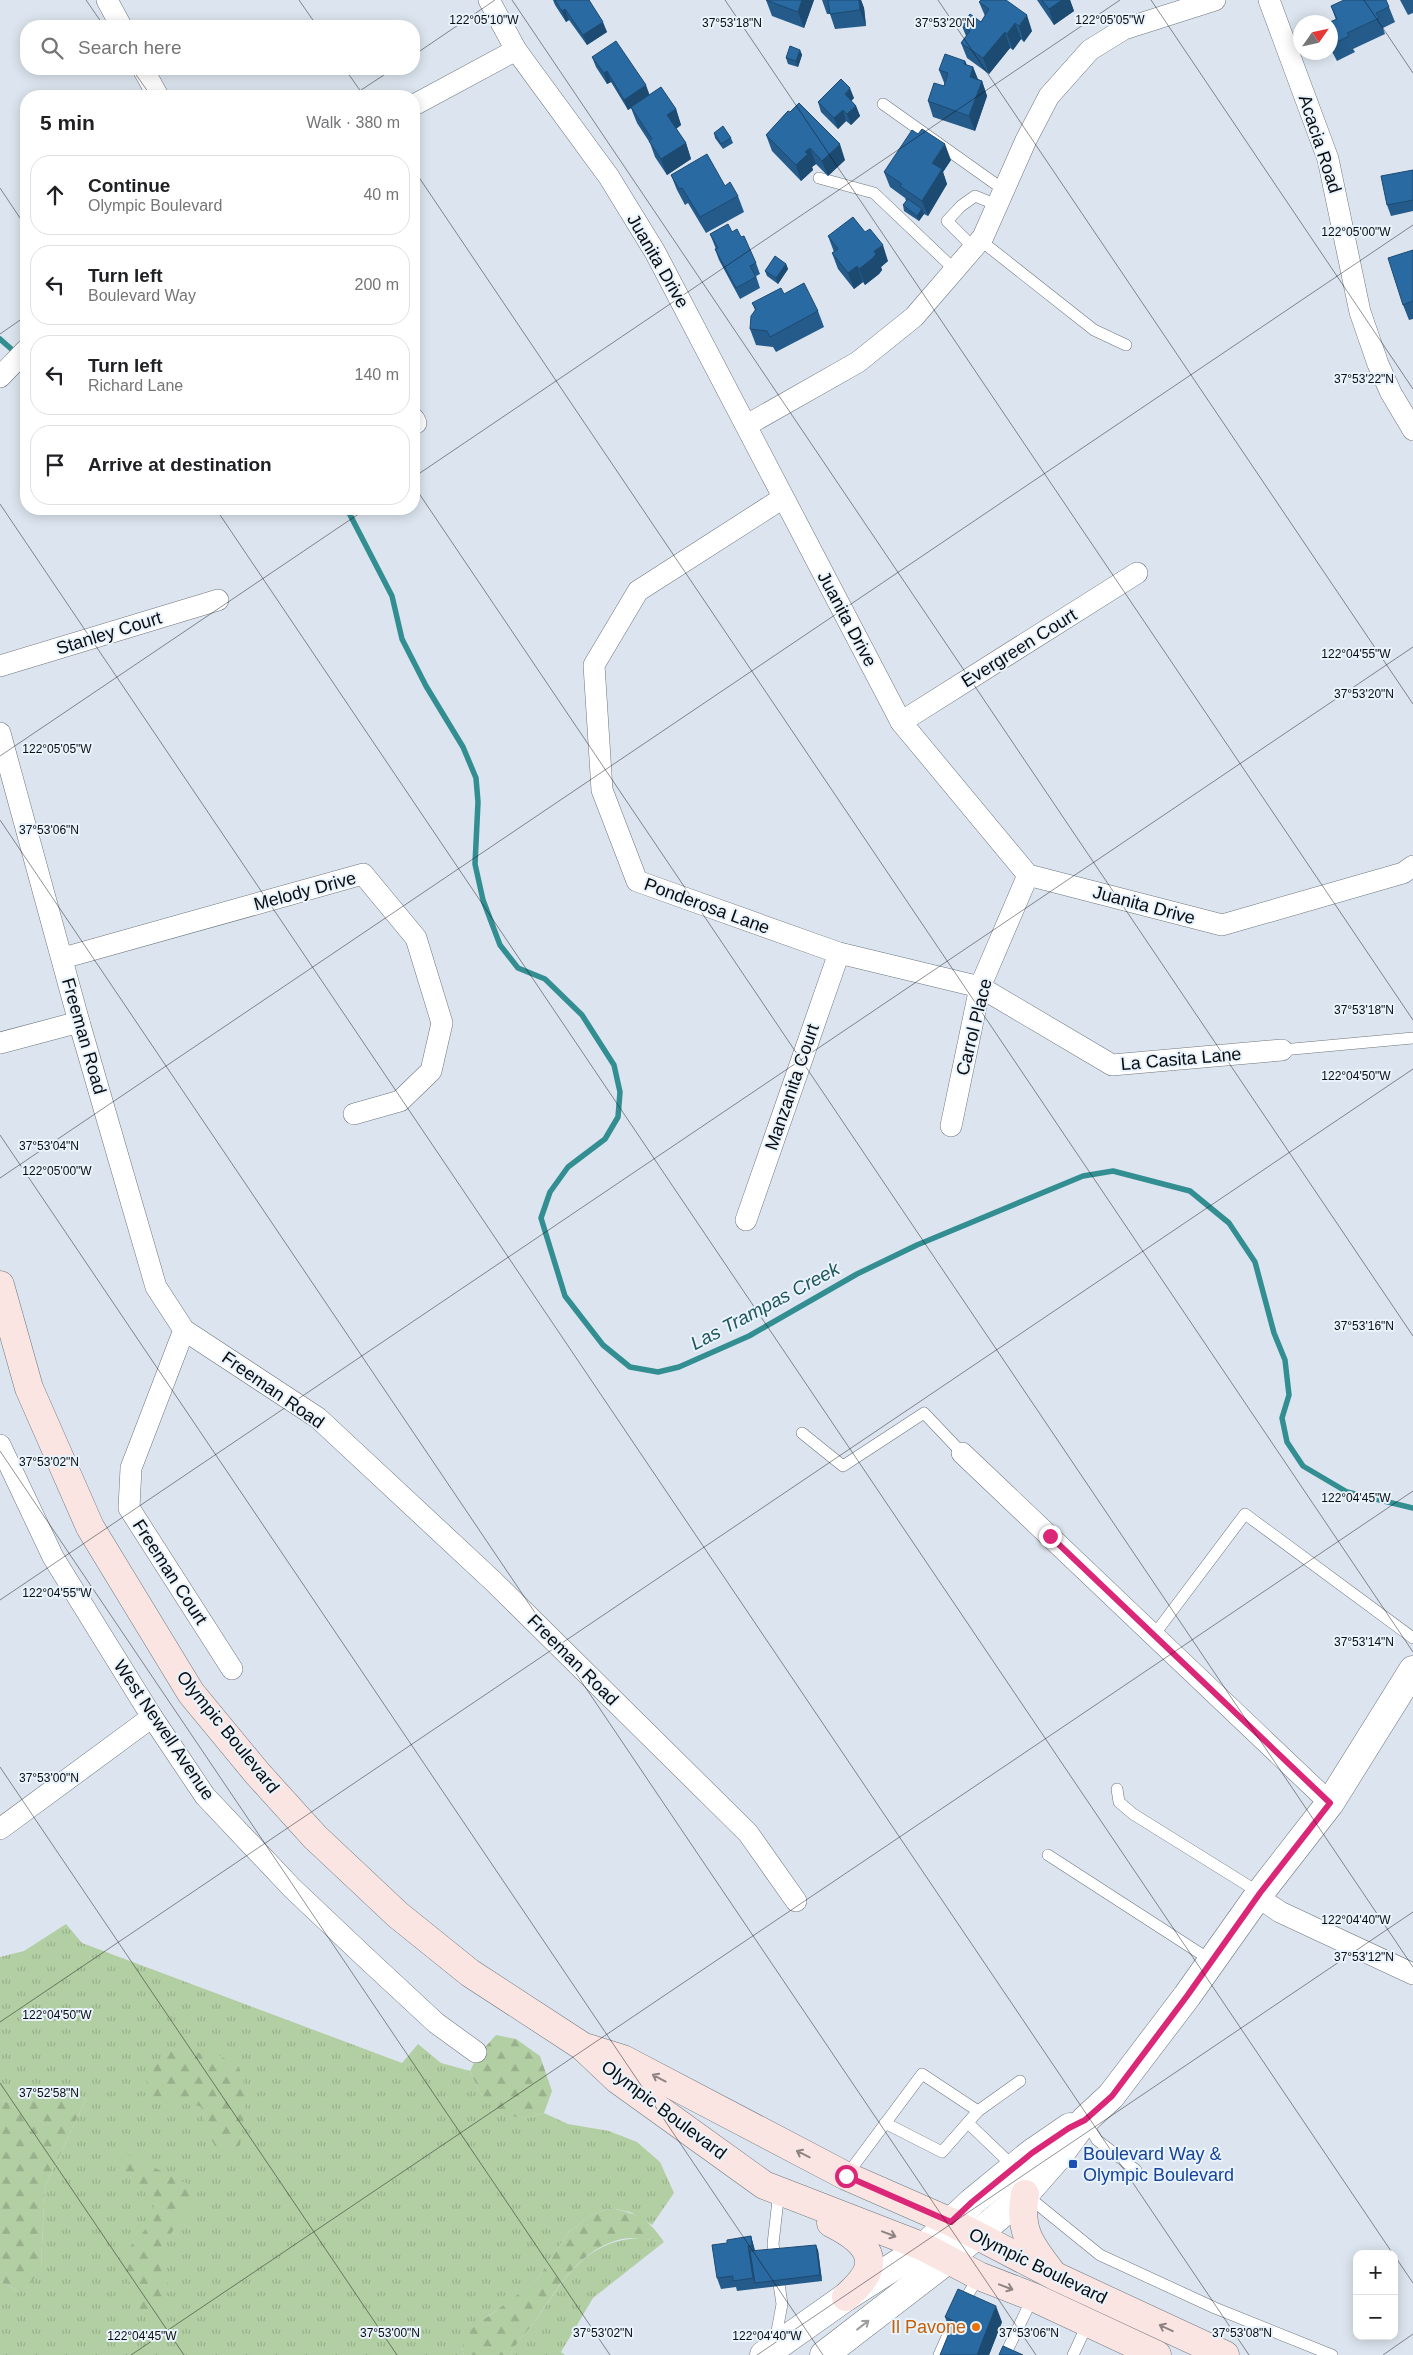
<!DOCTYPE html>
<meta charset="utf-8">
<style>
:root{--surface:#fff;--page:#f2f2f2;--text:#202124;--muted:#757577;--line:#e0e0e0}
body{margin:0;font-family:Arial,sans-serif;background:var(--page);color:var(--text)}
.controls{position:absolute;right:15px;bottom:15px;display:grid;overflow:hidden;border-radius:10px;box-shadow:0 2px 12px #0003}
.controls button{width:45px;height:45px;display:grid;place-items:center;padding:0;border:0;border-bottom:1px solid var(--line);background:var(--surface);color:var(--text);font:25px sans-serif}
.compass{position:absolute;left:1293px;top:15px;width:45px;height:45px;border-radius:50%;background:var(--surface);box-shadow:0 2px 12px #0003;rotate:56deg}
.stop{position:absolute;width:15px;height:15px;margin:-11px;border:4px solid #db2777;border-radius:50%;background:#fff}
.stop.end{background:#db2777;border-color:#fff;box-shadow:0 1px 5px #0008}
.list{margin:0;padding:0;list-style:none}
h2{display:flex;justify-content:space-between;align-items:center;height:65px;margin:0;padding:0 20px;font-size:21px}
h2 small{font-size:16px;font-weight:400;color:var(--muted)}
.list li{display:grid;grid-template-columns:32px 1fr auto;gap:15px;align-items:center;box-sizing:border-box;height:80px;margin:0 10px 10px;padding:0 10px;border:1px solid var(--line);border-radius:20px}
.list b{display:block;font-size:19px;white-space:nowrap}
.list p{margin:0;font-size:16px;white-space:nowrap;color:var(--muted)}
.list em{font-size:16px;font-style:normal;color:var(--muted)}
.icon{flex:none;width:28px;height:28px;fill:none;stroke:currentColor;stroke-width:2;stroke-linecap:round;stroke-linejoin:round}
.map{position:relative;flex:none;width:1413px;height:2355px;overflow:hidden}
.search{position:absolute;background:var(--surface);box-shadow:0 2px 12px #0003;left:20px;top:20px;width:400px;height:55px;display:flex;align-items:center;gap:12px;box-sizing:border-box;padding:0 18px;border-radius:20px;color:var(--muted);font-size:19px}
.panel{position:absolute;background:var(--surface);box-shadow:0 2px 12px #0003;left:20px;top:90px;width:400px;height:425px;border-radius:20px}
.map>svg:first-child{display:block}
</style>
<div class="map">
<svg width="1413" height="2355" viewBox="0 0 1413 2355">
<defs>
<pattern id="grass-tufts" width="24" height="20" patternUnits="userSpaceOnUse" patternTransform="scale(1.25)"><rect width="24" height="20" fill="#b2cea3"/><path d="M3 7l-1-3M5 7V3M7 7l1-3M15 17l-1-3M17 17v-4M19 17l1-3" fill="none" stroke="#98b08b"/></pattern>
<pattern id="forest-firs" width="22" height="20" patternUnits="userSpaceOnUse" patternTransform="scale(1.25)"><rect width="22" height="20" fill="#b2cea3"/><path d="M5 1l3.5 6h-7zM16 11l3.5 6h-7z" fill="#98b08b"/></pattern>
</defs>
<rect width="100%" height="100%" fill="#dce5ef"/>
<!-- grass -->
<g fill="url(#grass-tufts)">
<path d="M66,1924L82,1943L402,2063L418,2044L441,2063L470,2071L481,2095L524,2119L544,2113L568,2124L609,2131L637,2142L660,2162L674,2193L652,2225L630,2212L610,2208L591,2215L569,2232L536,2281L512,2300L488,2316L462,2348L464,2355H0V2281L18,2291L41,2265L45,2187L86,2099L71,2093L35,2099L0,2102V1957L24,1951Z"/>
<path d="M641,2238L664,2242L593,2298L561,2352L565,2355H510C515,2342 527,2333 535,2321C564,2280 584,2240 641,2238Z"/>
</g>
<!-- forest -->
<g fill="url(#forest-firs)">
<path d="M496,2035L516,2039L540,2056L552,2091L544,2113L524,2119L497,2112L481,2095L470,2071L478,2055Z"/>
<path d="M167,2051L217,2054L239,2067L247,2095L240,2145L231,2152L215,2146L207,2131L201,2107L177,2098L150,2096L145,2075Z"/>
<path d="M71,2093L86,2099L45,2187L41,2265L32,2282L18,2291L0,2281V2102L35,2099Z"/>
<path d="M124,2153L194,2187L196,2202C182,2217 164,2236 164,2259C165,2265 169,2271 168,2278C168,2292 161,2310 152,2321L141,2313L136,2293L117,2260L141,2235L153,2219L154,2193L131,2179L117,2163Z"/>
<path d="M610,2208C638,2214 648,2218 664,2242C651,2240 636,2236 622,2239C581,2248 559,2286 537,2318C529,2331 516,2341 510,2355H464L462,2348L467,2332L536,2281L569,2232L591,2215Z"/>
</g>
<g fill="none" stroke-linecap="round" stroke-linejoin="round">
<!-- stream -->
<g stroke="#338e92" stroke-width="5.5">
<path d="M0,339L17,354"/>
<path d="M347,509L392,596L402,639L426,686L463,747L476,778L478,802L475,864L483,900L500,945L518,968L545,979L582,1015L614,1065L620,1092L618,1117L605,1139L568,1167L550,1192L541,1218L565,1296L603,1345L630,1367L658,1372L679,1367L749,1336L857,1274L917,1245L1083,1176L1113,1171L1190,1191L1229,1223L1255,1262L1274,1333L1285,1360L1289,1395L1282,1418L1287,1442L1303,1466L1347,1492L1413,1508"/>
</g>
<defs>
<g id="service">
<path d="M883,104L1004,190"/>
<path d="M819,178L874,193L956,271"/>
<path d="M980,240L1094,330L1126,345"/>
<path d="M974,248L947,221L961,206L975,196L997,205"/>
<path d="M1282,1050L1413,1038"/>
<path d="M802,1433L843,1466L924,1413L962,1453"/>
<path d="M1154,1635L1245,1514L1413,1638"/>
<path d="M1117,1789L1119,1802L1133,1814L1260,1893"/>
<path d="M1048,1855L1212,1961"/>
<path d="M978,2111L1020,2081"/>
<path d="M1085,2120L1097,2140L1136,2170"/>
<path d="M968,2123L1015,2168"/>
<path d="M846,2176C871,2142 897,2108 922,2074L978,2111L942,2152L885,2123"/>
<path d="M1026,2195L1100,2255L1215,2308L1332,2355"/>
<path d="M775,2342L782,2304L773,2244L779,2191"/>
<path d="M939,2355L960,2308L979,2276"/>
<path d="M1005,2355L1033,2297"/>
<path d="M1073,2355L1088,2323"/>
</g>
<g id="minor">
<path d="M107,0L121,26"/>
<path d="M489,0L516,50L609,177L655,252L901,722L1028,875L1222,925L1403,873L1413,866"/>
<path d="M1269,0L1328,159L1360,312L1378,364L1391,393L1413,430"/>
<path d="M143,69L158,96"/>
<path d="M414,105L516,50"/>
<path d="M0,377L26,350"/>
<path d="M414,419L416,423"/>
<path d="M747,425L858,362L914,317L983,237L1026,140L1049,96L1090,50L1124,29L1215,0"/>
<path d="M783,498L638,591L594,665L602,790L637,881L839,953L980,987L1112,1065L1282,1050"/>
<path d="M0,666L218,600"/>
<path d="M901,722L1137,573"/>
<path d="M0,733L79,1022L156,1287L184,1330L318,1418L493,1581L748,1833L796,1901"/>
<path d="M63,958L363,874L416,938L442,1023L431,1071L400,1101L354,1114"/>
<path d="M0,1043L79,1022"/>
<path d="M951,1126L980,987L1028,875"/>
<path d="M746,1220L839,953"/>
<path d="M184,1330L131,1468L129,1508L232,1669"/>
<path d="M0,1445L53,1557L152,1717L205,1796L292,1888L366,1958L436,2023L476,2052"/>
<path d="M962,1453L1330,1803"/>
<path d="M0,1829L152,1717"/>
<path d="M1258,1897L1280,1912L1413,1974"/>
</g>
<g id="tertiary">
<path d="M764,2355L846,2297L924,2247L972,2202L1032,2153L1070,2127"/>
<path d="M824,2355L946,2261L1025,2194L1060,2154L1085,2120L1111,2096L1187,1996L1260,1893L1330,1803L1413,1670"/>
</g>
<g id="secondary">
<path d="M0,1285L29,1388L90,1527L191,1693L257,1773L315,1837L398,1915L470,1973L582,2046L618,2080L764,2185L924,2247L979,2276L1033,2297L1157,2355"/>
<path d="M588,2048L623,2059L846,2176L951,2222L1055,2276L1225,2355"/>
<path d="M1025,2194C1018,2230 1031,2246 1052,2273"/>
<path d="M831,2223C847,2231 875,2247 868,2269C865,2280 853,2290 846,2297"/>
</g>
</defs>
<!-- service casing -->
<use href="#service" stroke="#6e767e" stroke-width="12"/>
<!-- minor casing -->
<use href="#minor" stroke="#6e767e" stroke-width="22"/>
<!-- tertiary casing -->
<use href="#tertiary" stroke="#6e767e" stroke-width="29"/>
<!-- secondary casing -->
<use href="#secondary" stroke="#6e767e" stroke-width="29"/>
<!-- service -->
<use href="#service" stroke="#fff" stroke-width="11"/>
<!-- minor -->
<use href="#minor" stroke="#fff" stroke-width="21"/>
<!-- tertiary -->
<use href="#tertiary" stroke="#fff" stroke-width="28"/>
<!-- secondary -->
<use href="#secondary" stroke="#fbe5e2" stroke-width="28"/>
</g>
<!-- wall -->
<g fill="#245b8b">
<path d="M553,0H589L607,32L587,45L569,20L566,22L555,5Z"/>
<path d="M766,0H814L804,28L772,16Z"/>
<path d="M822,0H861L864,8L866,26L835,29L830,14H827Z"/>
<path d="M1037,0H1070L1074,11L1054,25Z"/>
<path d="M1400,0H1413V13L1408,15Z"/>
<path d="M979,2L1032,31L1024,42L1021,39L1013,50L1010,48L989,74L967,58L961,43L966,36L962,26L981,22L985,16Z"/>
<path d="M1331,6L1389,7L1395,22L1383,28L1385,34L1353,49L1355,52L1337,61L1330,48V22L1336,20Z"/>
<path d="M800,50L802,55L798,67L788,64L786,58Z"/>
<path d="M592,57L650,95L676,109L681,125L676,129L686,143L691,159L667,175L655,157L650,143L637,123L631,108L628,110L611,82L607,84L596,67Z"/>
<path d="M965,61L967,65L973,67L978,79L982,81L987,96L975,131L933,117L928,101L944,86L945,85L939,70Z"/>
<path d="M854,98L851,101L856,106L860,116L851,125L846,121L838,129L821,112L818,102Z"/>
<path d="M788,111L845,160L828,176L816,164L812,167L813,170L801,181L772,151L766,135Z"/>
<path d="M714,133L731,138L733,143L723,149L715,138Z"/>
<path d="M951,160L943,172L947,184L928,216L924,214L919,221L904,211L903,205L906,201L905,198L890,187L884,172Z"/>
<path d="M1413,170V211L1391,216L1387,205Z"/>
<path d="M671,175L725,186L738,196L744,212L706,233L688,203L685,205L677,190Z"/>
<path d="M732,232L756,263L760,274L756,276L760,288L740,299L719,260L715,249H716L710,234Z"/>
<path d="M828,236L888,261L881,267L882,270L879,274L865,285L863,282L854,289L838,269L832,253L834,252Z"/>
<path d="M1413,250V319L1409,320L1403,305Z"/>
<path d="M786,264L788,269L778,284L767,276L765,271Z"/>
<path d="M784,294L818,311L824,327L776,352L773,347L756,345L750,329L755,310L752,303Z"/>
<path d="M751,2236L754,2247L755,2251L818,2250L822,2281L737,2291L736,2287L721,2289L717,2278L727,2243Z"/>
<path d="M945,2317L1002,2322L989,2355H940L950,2331Z"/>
</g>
<!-- shaded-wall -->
<g fill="#1d4a71">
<path d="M802,0H814L804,28L798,12Z"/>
<path d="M859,0H861L864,8L866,26L860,10Z"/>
<path d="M1062,0H1070L1074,11L1054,25L1049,9Z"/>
<path d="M565,9L569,20L566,22L562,11Z"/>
<path d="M1027,15L1032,31L1024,42L1019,26Z"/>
<path d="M603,22L607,32L587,45L583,35Z"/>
<path d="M1015,23L1021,39L1013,50L1007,34Z"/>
<path d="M1005,32L1010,48L989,74L983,58Z"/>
<path d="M800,50L802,55L798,67L796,61Z"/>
<path d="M965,61L971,76L973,67L979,83L970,77L964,64Z"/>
<path d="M607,71L611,82L607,84L604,73Z"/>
<path d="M982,81L987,96L975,131L969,116Z"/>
<path d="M646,85L650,96L628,110L624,100Z"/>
<path d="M850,88L854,98L848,104L845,94Z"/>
<path d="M856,106L860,116L851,125L847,114Z"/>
<path d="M676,109L681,125L673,131L667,115Z"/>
<path d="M843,110L846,121L838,129L834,118Z"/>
<path d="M686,143L691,159L667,175L661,159Z"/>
<path d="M840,144L845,160L828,176L822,161Z"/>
<path d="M945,144L951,160L943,172L947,184L928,216L922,201L932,163Z"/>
<path d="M810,148L816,164L812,167L813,170L801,181L796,165L805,152Z"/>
<path d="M922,209L924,214L919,221L917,216Z"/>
<path d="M883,245L888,261L881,267L882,270L879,274L865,285L859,269L874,251Z"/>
<path d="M786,264L788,269L778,284L776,278Z"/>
<path d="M857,266L863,282L854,289L848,273Z"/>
<path d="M751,2236L754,2247L756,2256L752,2246Z"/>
<path d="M816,2245L818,2250L822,2281L820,2275Z"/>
<path d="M748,2246L752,2257L755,2283L757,2288L753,2278Z"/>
<path d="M996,2306L1002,2322L989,2355H977Z"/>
</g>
<!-- building -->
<g fill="#2a6aa2" stroke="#1d4a71">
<path d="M555,0H589L603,22L583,35L565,9L562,11Z"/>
<path d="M766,0H802L798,12Z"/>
<path d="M828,0H859L860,10L830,14Z"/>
<path d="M981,0H1006L1027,15L1019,26L1015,23L1007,34L1005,32L983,58L961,43L970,31L962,26L970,14L981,22L989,9L979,2Z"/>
<path d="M1042,0H1062L1049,9Z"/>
<path d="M1344,0H1386L1389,7L1376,13L1379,18L1347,33L1349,36L1331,45L1330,22L1337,19L1331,6Z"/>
<path d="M616,41L646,85L624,100L607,71L604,73L592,57Z"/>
<path d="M790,46L800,50L796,61L786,58Z"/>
<path d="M945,54L965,61L964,64L973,67L970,77L982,81L969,116L928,101L934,83L944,86L948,73L939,70Z"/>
<path d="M841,79L850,88L845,94L856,106L847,114L843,110L834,118L818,102Z"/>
<path d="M661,87L676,109L667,115L686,143L661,159L649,141L652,139L631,107Z"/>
<path d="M799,103L840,144L822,161L810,148L805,152L808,154L796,165L766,135L788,111L790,112Z"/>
<path d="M723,126L731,138L721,144L714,133Z"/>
<path d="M922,129L945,144L932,163L942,169L922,201L900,186L902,184L884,172L912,130L918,134Z"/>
<path d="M707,154L725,186L730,182L738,196L700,217L682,188L679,189L671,175Z"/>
<path d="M1413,170V200L1387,205L1381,176Z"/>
<path d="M908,199L922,209L917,216L903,205Z"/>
<path d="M853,217L865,232L870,229L883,245L874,251L876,254L873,258L859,269L857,266L848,273L832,253L838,249L828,236Z"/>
<path d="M728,224L732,232L737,229L741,237L744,236L756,263L750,266L756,277L736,288L715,249L718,248L710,234Z"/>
<path d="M1413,250V301L1403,305L1388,258Z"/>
<path d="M775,256L786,264L776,278L765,271Z"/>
<path d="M804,283L818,311L770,337L767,331L750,329L751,316L756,309L752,303L781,288L784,294Z"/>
<path d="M751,2236L752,2246H748L753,2278L733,2281V2276L717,2278L712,2245L727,2243V2240Z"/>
<path d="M816,2245L820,2275L755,2283L750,2251Z"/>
<path d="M958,2289L996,2306L977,2355H940L954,2321L945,2317Z"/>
<path d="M1003,2346L1023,2355H999Z"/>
</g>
<!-- one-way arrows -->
<defs><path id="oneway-shaft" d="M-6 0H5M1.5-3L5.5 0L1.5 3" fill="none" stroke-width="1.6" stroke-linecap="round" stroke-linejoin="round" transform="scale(1.25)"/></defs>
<g stroke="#8f8484">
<use href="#oneway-shaft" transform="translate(659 2078) rotate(-152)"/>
<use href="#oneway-shaft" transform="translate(803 2154) rotate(-153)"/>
<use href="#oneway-shaft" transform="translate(889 2234) rotate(21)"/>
<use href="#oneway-shaft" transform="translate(1006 2287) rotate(21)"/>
<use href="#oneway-shaft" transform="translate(1166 2328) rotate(-155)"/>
</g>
<use stroke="#9d9e9f" href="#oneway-shaft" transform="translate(863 2325) rotate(-38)"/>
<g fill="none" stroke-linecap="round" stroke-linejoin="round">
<!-- route -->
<path stroke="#db2777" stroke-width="6" d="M846,2176L951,2222L972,2202L1032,2153L1069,2128L1085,2120L1112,2096L1187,1996L1260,1893L1330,1803L1050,1536"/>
</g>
<!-- ticks -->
<path fill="none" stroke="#0a0d10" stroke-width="1" stroke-opacity="0.45" d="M86,0L104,26M299,0L317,26M512,0L1413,1336M725,0L1413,1020M938,0L1413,704M1151,0L1413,389M1364,0L1413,73M414,55L495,0M132,69L151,96M345,69L364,96M352,96L393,69M414,170L1413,1652M0,188L26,227M0,334L26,316M414,477L1120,0M414,486L1413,1967M0,504L1249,2355M216,509L1393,2254M0,756L366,509M0,820L1036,2355M0,1135L823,2355M0,1178L1413,225M0,1451L610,2355M0,1600L1413,647M0,1767L397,2355M0,2022L1413,1069M0,2083L184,2355M1394,2255L1413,2283M131,2355L1413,1491M757,2355L1413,1912M1383,2355L1413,2334"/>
<!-- markers -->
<rect fill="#1a4fb4" stroke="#e9f3fc" stroke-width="2" x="1068" y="2159" width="10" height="10" rx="2.5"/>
<circle fill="#e8710a" stroke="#e9f3fc" stroke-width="2" cx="976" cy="2327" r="5"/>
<g text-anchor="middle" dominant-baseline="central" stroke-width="4" stroke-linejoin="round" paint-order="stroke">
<!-- street labels -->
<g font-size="18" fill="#0a0d10" stroke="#e9f3fc">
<text transform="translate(1320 144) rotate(72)">Acacia Road</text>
<text transform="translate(658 261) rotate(60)">Juanita Drive</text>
<text transform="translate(847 619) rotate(62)">Juanita Drive</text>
<text transform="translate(109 633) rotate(-17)">Stanley Court</text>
<text transform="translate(1019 648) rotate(-32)">Evergreen Court</text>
<text transform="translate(305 891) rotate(-15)">Melody Drive</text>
<text transform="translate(1144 905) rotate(15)">Juanita Drive</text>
<text transform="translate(707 906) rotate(20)">Ponderosa Lane</text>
<text transform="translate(974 1027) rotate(-76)">Carrol Place</text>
<text transform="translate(84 1036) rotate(74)">Freeman Road</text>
<text transform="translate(1181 1059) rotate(-5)">La Casita Lane</text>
<text transform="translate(792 1087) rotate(-71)">Manzanita Court</text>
<text transform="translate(273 1390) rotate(35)">Freeman Road</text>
<text transform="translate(170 1572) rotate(57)">Freeman Court</text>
<text transform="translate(573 1660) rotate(45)">Freeman Road</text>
<text transform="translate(164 1730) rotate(56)">West Newell Avenue</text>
<text transform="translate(228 1732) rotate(51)">Olympic Boulevard</text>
<text transform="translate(664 2110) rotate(37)">Olympic Boulevard</text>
<text transform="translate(1038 2266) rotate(26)">Olympic Boulevard</text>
</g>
<!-- transit labels -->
<g font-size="18" fill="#164399" stroke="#e9f3fc" text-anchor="start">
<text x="1083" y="2154">Boulevard Way &amp;<tspan x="1083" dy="21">Olympic Boulevard</tspan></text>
</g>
<!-- food labels -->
<g font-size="18" fill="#c56008" stroke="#e9f3fc" text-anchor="end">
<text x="966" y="2327">Il Pavone</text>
</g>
<!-- water labels -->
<g font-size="19" font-style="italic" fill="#205557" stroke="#e9f3fc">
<text transform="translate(765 1306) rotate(-28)">Las Trampas Creek</text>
</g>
</g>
<g font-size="12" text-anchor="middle" fill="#0a0d10" stroke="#e9f3fc" stroke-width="4" stroke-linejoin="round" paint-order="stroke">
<text x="484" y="24">122°05'10"W</text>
<text x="1110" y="24">122°05'05"W</text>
<text x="732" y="27">37°53'18"N</text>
<text x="945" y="27">37°53'20"N</text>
<text x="1356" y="236">122°05'00"W</text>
<text x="1364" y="383">37°53'22"N</text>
<text x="1356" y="658">122°04'55"W</text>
<text x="1364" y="698">37°53'20"N</text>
<text x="57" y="753">122°05'05"W</text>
<text x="49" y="834">37°53'06"N</text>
<text x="1364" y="1014">37°53'18"N</text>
<text x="1356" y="1080">122°04'50"W</text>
<text x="49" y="1150">37°53'04"N</text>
<text x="57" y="1175">122°05'00"W</text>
<text x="1364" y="1330">37°53'16"N</text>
<text x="49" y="1466">37°53'02"N</text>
<text x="1356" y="1502">122°04'45"W</text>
<text x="57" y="1597">122°04'55"W</text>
<text x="1364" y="1646">37°53'14"N</text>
<text x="49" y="1782">37°53'00"N</text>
<text x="1356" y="1924">122°04'40"W</text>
<text x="1364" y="1961">37°53'12"N</text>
<text x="57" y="2019">122°04'50"W</text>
<text x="49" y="2097">37°52'58"N</text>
<text x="390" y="2337">37°53'00"N</text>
<text x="603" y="2337">37°53'02"N</text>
<text x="1029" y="2337">37°53'06"N</text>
<text x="1242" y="2337">37°53'08"N</text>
<text x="142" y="2340">122°04'45"W</text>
<text x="767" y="2340">122°04'40"W</text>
</g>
</svg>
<div class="controls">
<button>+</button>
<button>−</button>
</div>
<svg class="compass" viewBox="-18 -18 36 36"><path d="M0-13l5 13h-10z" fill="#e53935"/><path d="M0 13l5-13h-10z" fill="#757577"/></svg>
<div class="stop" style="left:846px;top:2176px"></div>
<div class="stop end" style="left:1050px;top:1536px"></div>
<div class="search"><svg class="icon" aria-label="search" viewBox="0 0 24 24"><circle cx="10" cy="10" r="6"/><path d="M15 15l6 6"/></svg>Search here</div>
<section class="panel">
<h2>5 min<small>Walk · 380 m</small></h2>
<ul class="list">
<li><svg class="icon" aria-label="ahead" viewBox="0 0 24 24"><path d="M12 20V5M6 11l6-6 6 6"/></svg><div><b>Continue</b><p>Olympic Boulevard</p></div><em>40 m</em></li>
<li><svg class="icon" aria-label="left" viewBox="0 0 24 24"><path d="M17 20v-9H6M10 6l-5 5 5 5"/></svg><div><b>Turn left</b><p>Boulevard Way</p></div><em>200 m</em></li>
<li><svg class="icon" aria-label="left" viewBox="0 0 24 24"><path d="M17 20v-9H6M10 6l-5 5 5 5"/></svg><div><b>Turn left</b><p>Richard Lane</p></div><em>140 m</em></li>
<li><svg class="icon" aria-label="arrive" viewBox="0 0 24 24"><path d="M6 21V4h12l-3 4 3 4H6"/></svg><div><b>Arrive at destination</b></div></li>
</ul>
</section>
</div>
